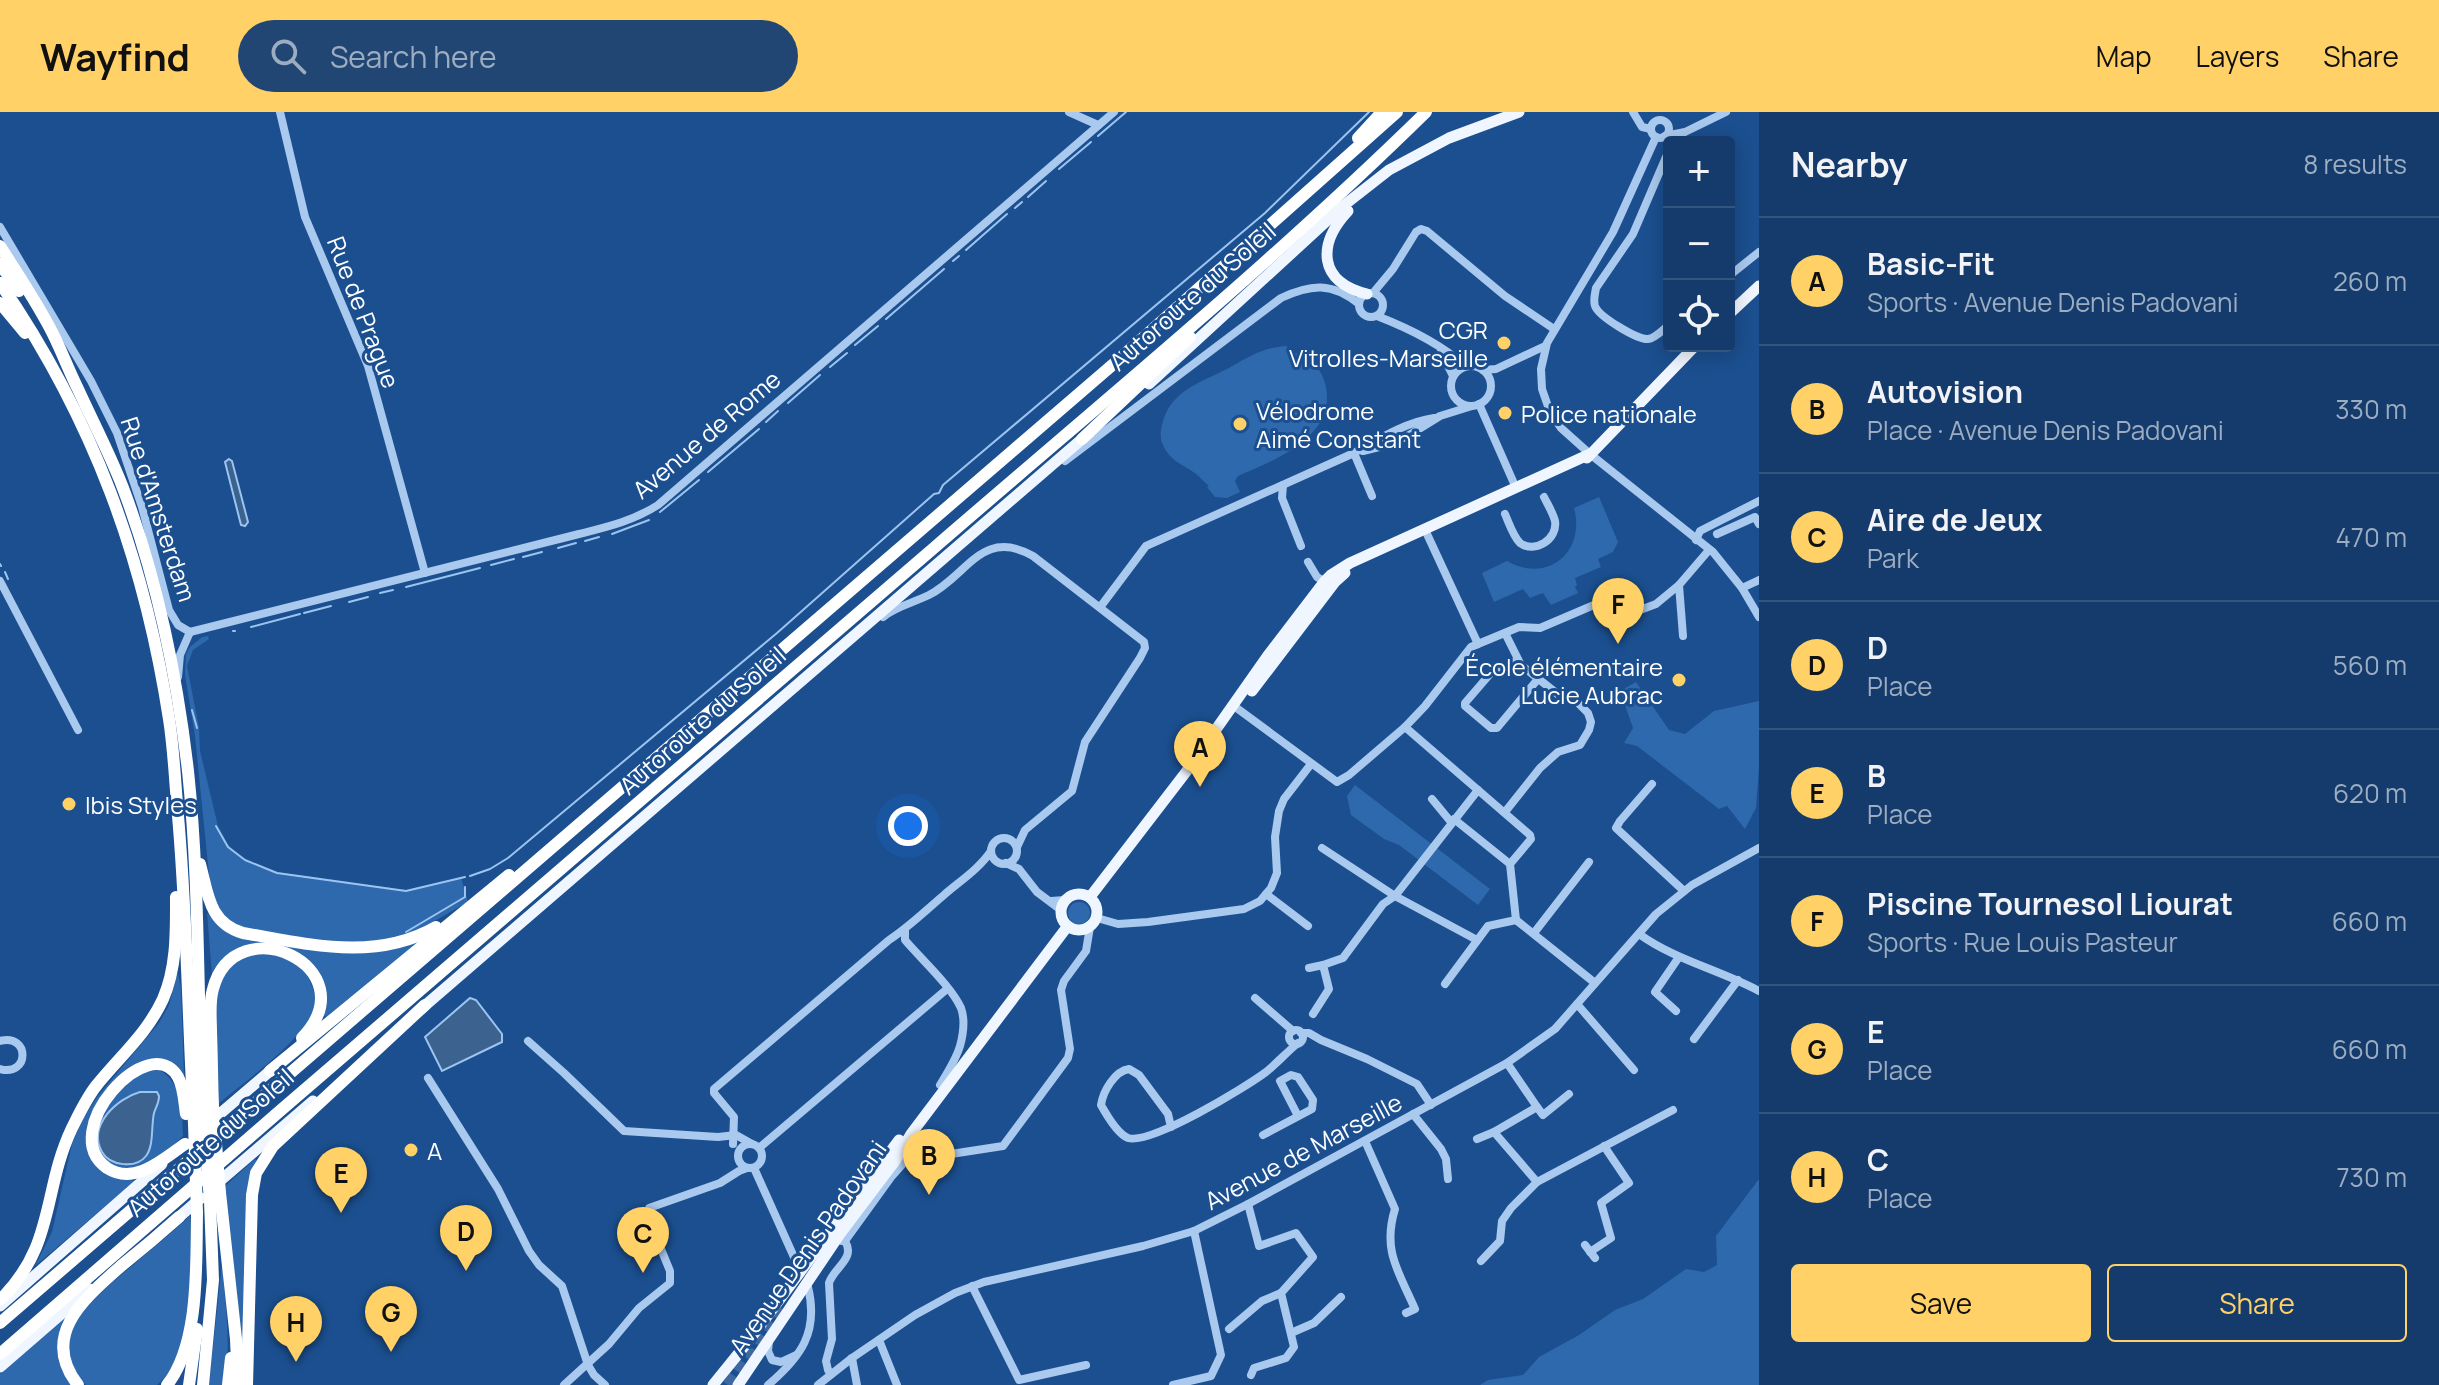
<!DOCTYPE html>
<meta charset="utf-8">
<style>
:root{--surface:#143b6b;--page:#214673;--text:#f1f3f6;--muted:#9dadc1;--line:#33557e;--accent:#ffd166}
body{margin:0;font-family:Manrope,sans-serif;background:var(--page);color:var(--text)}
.controls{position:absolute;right:24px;top:24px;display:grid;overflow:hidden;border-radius:8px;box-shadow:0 4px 20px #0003}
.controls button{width:72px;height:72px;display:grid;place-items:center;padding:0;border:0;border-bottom:2px solid var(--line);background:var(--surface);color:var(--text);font:40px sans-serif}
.you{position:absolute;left:908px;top:714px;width:28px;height:28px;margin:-20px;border:6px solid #fff;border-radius:50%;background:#1a73e8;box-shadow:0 0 0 12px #1a73e833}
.badge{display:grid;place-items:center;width:52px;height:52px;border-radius:50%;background:var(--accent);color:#111;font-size:26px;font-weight:700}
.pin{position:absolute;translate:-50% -66px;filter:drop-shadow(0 2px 4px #0008)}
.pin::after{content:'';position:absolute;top:42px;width:28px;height:24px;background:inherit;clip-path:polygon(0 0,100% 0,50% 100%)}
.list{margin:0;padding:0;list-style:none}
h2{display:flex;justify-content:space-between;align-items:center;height:104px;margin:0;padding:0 32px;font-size:34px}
h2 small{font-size:26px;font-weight:400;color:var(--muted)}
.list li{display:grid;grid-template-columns:52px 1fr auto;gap:24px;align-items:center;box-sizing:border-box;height:128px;padding:0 32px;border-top:2px solid var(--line)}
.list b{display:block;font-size:30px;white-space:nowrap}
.list p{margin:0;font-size:26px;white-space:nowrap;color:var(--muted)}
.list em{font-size:26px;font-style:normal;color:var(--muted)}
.actions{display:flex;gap:16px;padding:24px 32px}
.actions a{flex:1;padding:18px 0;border:2px solid var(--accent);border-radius:8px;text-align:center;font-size:28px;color:var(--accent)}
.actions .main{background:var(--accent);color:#111}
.icon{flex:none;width:44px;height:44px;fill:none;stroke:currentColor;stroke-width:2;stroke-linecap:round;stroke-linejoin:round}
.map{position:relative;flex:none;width:1759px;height:1273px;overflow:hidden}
header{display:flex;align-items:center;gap:48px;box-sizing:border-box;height:112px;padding:0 40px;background:var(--accent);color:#111}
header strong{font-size:38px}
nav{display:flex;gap:44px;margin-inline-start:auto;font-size:28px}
.search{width:560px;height:72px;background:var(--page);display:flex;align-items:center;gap:20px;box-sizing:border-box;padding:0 28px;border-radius:44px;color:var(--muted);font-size:30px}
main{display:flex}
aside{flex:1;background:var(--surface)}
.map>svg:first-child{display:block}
</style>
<header>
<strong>Wayfind</strong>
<div class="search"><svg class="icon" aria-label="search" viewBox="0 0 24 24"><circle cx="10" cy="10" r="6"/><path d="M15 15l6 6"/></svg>Search here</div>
<nav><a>Map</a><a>Layers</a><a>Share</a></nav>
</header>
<main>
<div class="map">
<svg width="1759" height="1273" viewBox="0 0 1759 1273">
<rect width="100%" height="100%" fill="#1b4f8f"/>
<!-- green -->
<g fill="#2e69ad">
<path d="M1287,234V239C1304,242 1318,250 1324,268C1342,322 1276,348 1238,364L1235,369L1240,380L1227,386L1215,385L1207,375L1209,374C1204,370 1200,365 1195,361C1182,352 1170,349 1163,333C1159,325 1161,316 1163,309C1173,275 1207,269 1234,253C1252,243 1266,235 1287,234Z"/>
<path d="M1599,385L1618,430L1613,440L1598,447L1601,455L1575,466L1577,473L1575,475L1578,481L1551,493L1543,481L1530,486L1523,477L1494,490L1482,461L1507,449C1547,472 1586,440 1574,396Z"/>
<path d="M208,524L209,527L193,538L187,554L199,616L200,639L218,714L228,733L246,749L277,760L406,778L461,765L468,790L417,819L395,827L351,833L255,819L234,814L220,804L210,772L195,624L185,563L186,542L190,535L202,525Z"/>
<path d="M1636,570L1669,618L1685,622L1714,599L1759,589V655L1756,696L1745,717L1727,694L1719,697L1637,634L1624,631L1633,616L1620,579Z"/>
<path d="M1355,673L1490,777L1478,793L1399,733L1384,727L1351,703L1347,684Z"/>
<circle cx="1079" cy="801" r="11"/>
<path d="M207,801L218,813L341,838L423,826L326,905L323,903L307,848L296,839L283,834L258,833L212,863Z"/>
<path d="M254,842C279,842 298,843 310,869C313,877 316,883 315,892C311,923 243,971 218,992C217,961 208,889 223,864C229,854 242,846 254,842Z"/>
<path d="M178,860L181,877L184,963H181C168,946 162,948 141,952L87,1018V1032L91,1045L99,1056L113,1064L135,1069L35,1154L52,1120L72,1032L83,1007L97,985L159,911L169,893Z"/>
<path d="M160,958C183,973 182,1000 183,1024C172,1034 158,1049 144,1055C133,1059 124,1058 114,1053C72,1033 112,974 142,961C147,958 155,959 160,958Z"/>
<path d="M255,1047L258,1049L244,1271L224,1075Z"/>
<path d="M1759,1067V1273H1480L1488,1268L1523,1263L1539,1245L1579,1223L1615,1198L1643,1187L1686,1157L1704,1160L1717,1153L1716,1124Z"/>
<path d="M190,1104C192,1153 197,1239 157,1273H86C36,1228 100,1181 133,1153C152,1137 171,1121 190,1104Z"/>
<path d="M222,1151C225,1191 232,1232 224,1273H209Z"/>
<path d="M69,1199C56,1227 53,1247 72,1273H0V1262Z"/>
</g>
<!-- water -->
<g fill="#3c6290" stroke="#9cc4f0" stroke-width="2">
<path d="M229,347L232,349L248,410L245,414L241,413L225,350Z"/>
<path d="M470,886L476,888L502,922V930L442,959L425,925Z"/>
<path d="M140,980H157L159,984C159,991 156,995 154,1001C151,1014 154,1034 146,1044C136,1057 110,1054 102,1040C87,1013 118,986 140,980Z"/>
</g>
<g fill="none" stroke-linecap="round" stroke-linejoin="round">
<!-- stream -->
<g stroke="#9cc4f0" stroke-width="2">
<path d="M1098,24L1126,0"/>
<path d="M1059,57L1091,30"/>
<path d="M1028,85L1046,69"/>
<path d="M1015,96L1022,90"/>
<path d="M966,138L1007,102"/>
<path d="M953,149L959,144"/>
<path d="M886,207L944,157"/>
<path d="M855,233L878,214"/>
<path d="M830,255L847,241"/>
<path d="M788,291L820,263"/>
<path d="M766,310L778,299"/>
<path d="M708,360L759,317"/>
<path d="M660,400L699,368"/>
<path d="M612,422L649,408"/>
<path d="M585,429L599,425"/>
<path d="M558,436L576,431"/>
<path d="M523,445L542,440"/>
<path d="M0,452L1,454"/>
<path d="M491,453L514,447"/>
<path d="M5,460L8,467"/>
<path d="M406,475L480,456"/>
<path d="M380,481L393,478"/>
<path d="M349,490L368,485"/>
<path d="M304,501L331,494"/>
<path d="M251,515L300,502"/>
<path d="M233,519H235"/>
<path d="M192,598L197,616"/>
<path d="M216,714L228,735L245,748L277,761L406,779L465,765"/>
<path d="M470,764L490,757L508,746L777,521L934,382L939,381L943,373L1265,101L1369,0"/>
<path d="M406,820L465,785V775"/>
</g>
<!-- major-tunnel -->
<path stroke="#3d69a0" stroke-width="11" stroke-dasharray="11 5.5" stroke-linecap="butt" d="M728,1273L781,1196"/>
<!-- minor -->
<g stroke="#a9c9ee" stroke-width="8">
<path d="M280,0L305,105L368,254L425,461"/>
<path d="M1069,0L1098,13"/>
<path d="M1633,0L1642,15L1651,17"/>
<circle cx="1660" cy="17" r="9"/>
<path d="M1665,24L1685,20L1726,0"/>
<path d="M1656,25L1613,120L1547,231L1541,257L1542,277L1550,300L1561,316L1590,342L1713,440L1742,476L1759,505"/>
<path d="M1669,38L1633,122L1596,176C1595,182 1593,188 1595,194C1599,205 1638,228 1648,227C1656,226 1663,217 1669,213"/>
<path d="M0,115L91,269L117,321L142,395L169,498L178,513L190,520"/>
<path d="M1729,164L1759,140"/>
<circle cx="1371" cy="193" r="12"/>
<path d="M1373,181L1393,157L1416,120L1421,117L1427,119L1505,184L1554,217"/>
<path d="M1377,204C1408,216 1441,232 1465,254"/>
<path d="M1441,240L1453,264"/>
<circle cx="1471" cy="274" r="20"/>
<path d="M1483,258L1496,257L1545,234"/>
<path d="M1479,292L1516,376"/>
<path d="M1363,339L1383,334L1406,325L1440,304L1472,294"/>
<path d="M1354,341L1372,384"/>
<path d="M1065,349L1281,186C1311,172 1332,170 1359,192"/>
<path d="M1283,373L1282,386L1301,434"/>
<path d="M1505,402C1509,411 1513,424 1520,431C1535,442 1558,427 1555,409C1553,401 1548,393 1544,385"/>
<path d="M1427,422L1478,532"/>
<path d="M1717,422L1755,405L1759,412"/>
<path d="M1696,428L1700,419L1759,389"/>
<path d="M1308,450L1317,465L1327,471"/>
<path d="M0,469L78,618"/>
<path d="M1679,473L1709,438"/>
<path d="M1742,476L1759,468"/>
<path d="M1101,494L1146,434L1354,341C1379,327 1406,310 1434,306"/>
<path d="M883,505C897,494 913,491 929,483C967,464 982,415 1033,444L1144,530L1145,536L1140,546L1085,630L1072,679L1025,718L1017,735"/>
<path d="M190,520L579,422C607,415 633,409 658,393L1114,0"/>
<path d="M1505,521L1521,553L1560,584L1576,589L1588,601L1591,610L1589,618L1580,633L1558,640L1540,656L1505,700"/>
<path d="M1517,548L1490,562L1465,591V594L1491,616H1497L1538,567"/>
<path d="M178,565L180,543L190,520"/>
<path d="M1238,597L1337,670L1349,663L1405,615L1425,594L1471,535L1478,532L1519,515L1540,516L1608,487L1640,498L1656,492L1679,473L1683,524"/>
<path d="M1405,615L1530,723L1531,727L1510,752"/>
<path d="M1652,672L1620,709L1616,716L1684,779"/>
<path d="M1432,687L1451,710"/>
<circle cx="1004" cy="739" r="13"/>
<path d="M1322,736L1395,784L1477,828"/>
<path d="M1006,751L1019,757L1037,780L1061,798"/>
<path d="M1266,782L1308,814"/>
<path d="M1051,789L1065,788"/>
<path d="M1097,806L1118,812L1148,810L1244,797L1260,789L1271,776L1277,761L1275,725L1279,699L1284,687L1311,652"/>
<path d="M1516,808L1595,871"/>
<path d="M905,819V828C921,847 951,874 961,896C965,907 963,923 960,934C956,948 947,961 940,973"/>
<path d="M1534,821L1589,750"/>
<path d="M1639,822C1675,848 1720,858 1759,879"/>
<path d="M1309,856L1323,853"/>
<path d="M1445,872L1488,814L1516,808L1510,752L1454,707"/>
<path d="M1255,886L1293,919"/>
<path d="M1577,892L1634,958"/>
<path d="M1676,899L1655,880L1679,845"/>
<path d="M1313,902L1329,877L1323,853L1343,846L1383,792L1395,784L1478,678"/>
<circle cx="1296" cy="925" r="7"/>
<path d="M1301,921H1309L1321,928L1367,947L1417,972L1431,993"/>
<path d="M1694,927L1738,868"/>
<path d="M0,929C30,921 30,965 0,957"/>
<path d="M528,929L564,961L624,1019L718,1025L736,1023L752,1032"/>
<path d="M1507,951L1537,995L1494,1020L1537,1070"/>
<path d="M428,966L498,1077L529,1139L539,1153L562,1174L588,1253L594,1263L605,1273"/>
<path d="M1537,995L1543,1003L1569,982"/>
<path d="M1413,1002L1441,1037L1446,1047L1448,1067"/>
<path d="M1171,1015L1168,1002L1139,963L1129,957C1115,959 1103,979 1101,993C1106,1002 1118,1022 1128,1026C1151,1033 1246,975 1266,960C1277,951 1287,940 1298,931"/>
<path d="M911,1022L913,1028L938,1044L1003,1034L1068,946L1070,937L1061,878L1064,869L1086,839L1090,815"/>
<path d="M1263,1023L1312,997L1313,988L1298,965L1291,963L1280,969L1298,1004"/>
<path d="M1477,1027L1494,1020"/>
<path d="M1365,1029L1395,1097C1382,1139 1399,1160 1415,1197L1406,1201"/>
<circle cx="750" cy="1044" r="12"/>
<path d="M733,1032L734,1005L714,981V977L889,828C909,815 925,799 944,783C960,769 979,757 991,739"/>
<path d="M759,1036L947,877"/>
<path d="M754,1056L798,1154"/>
<path d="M1248,1092L1259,1134L1296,1121L1313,1145L1281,1181L1294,1235L1286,1246L1254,1256L1251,1263"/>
<path d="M842,1129H845L892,1064L915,1038"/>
<path d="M1585,1133L1595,1146"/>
<path d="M1590,1140L1611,1126L1601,1091L1629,1071L1604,1034"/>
<path d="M1481,1149L1500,1129L1502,1109L1511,1096L1537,1070L1673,998"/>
<path d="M972,1174L1019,1268L1086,1253"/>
<path d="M1229,1217L1262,1189L1281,1181"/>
<path d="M1291,1221L1314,1211L1341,1185"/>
<path d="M879,1228L897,1273"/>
<path d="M769,1229L768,1239L772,1248L781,1250L796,1243"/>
<path d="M852,1246L857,1273"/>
<path d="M831,1262L828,1258L826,1249L832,1227L829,1171C834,1155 856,1147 845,1129"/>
<path d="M564,1273L609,1232L639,1196L670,1171V1159L647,1103L649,1096L720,1071L739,1059L747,1056"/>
<path d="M768,1273C801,1245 819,1220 808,1175"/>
<path d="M818,1273L852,1246L915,1203L955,1181L984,1170L1143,1134L1194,1119L1248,1092L1507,951L1555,917L1656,802L1692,773L1759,736"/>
<path d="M1173,1273L1211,1264L1221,1243L1194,1119"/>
</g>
<!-- major -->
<g stroke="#f0f6ff" stroke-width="11">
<path d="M1348,99C1317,132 1318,170 1367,182"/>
<path d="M1729,202L1759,174"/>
<path d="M1149,272L1343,94L1389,58L1449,26L1519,0"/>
<path d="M1587,346L1695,234"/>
<path d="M1252,579L1335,470L1345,461"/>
<circle cx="1079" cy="800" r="18"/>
<path d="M1090,785L1186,660L1269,542L1324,470L1331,463L1350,451L1590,342"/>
<path d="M421,897L1089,321"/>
<path d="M208,1012L270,959"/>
<path d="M214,1074L313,989"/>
<path d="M172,1111L201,1086"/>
<path d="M0,1194L162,1052"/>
<path d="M0,1255L90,1177"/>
<path d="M713,1273L747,1231L899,1028"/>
<path d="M738,1273L840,1122L895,1049L911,1022L1067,815"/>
</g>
<!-- highway -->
<g stroke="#fff" stroke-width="12">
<path d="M1358,26L1382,0"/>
<path d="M0,134C18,163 38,192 53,222C62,240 69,259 78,277C93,310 110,342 123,376C157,466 177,564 188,659C200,773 197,889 203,1003"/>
<path d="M0,152L19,179"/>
<path d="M0,171C93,306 144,446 169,607C174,639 175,671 178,704C187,806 188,909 194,1012"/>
<path d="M0,191L25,221"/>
<path d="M1082,327L1190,225"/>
<path d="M200,752C208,782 209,811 243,821C308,832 375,850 436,815"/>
<path d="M270,959L509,763"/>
<path d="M213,994C212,970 212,945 211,920C211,906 209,890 213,877C235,793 370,855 302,926"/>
<path d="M185,1032C163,1047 135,1074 107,1056C55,1020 150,916 178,965C184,976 184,990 186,1002"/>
<path d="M220,1081L236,1227L238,1273"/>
<path d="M0,1188C56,1133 42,1079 72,1016C79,1002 86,987 96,974C119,945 147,922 163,887C177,855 176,819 176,785"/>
<path d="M0,1211L1117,249L1397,0"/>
<path d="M0,1242C310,971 624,704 935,435C1100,292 1270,153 1426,0"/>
<path d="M78,1273C39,1223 85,1186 121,1154C141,1138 160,1122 179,1105"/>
<path d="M167,1273C200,1232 196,1151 197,1101"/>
<path d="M189,1273L197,1217"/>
<path d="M203,1273L213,1168L210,1089"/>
<path d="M228,1273L231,1246"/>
<path d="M247,1273L252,1083L256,1061L273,1034L425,893"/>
</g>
<!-- highway-bridge -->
<g stroke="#fff" stroke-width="12">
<path d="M213,994L220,1081"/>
<path d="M203,1003L210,1089"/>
<path d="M194,1012L197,1101"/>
</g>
</g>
<!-- markers -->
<g fill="#ffd166" stroke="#1b4f8f" stroke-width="3">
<circle cx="1504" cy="231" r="8"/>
<circle cx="1505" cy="301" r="8"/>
<circle cx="1240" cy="312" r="8"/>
<circle cx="1679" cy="568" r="8"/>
<circle cx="69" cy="692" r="8"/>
<circle cx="411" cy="1038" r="8"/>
</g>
<g text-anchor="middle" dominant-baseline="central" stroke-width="6" stroke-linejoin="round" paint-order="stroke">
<!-- street labels -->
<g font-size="24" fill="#fff" stroke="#1b4f8f">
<text transform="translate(1192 184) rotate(-41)">Autoroute du Soleil</text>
<text transform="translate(364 200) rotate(69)">Rue de Prague</text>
<text transform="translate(706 322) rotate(-40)">Avenue de Rome</text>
<text transform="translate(159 397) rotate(72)">Rue d'Amsterdam</text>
<text transform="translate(702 608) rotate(-41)">Autoroute du Soleil</text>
<text transform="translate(210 1030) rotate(-41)">Autoroute du Soleil</text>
<text transform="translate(1303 1039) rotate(-28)">Avenue de Marseille</text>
<text transform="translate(807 1135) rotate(-55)">Avenue Denis Padovani</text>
</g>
<!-- poi labels -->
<g font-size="24" fill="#fff" stroke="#1b4f8f" text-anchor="start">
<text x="1488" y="217" text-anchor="end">CGR<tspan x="1488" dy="28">Vitrolles-Marseille</tspan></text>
<text x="1256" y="298">Vélodrome<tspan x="1256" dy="28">Aimé Constant</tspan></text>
<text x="1521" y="301">Police nationale</text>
<text x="1663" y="554" text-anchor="end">École élémentaire<tspan x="1663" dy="28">Lucie Aubrac</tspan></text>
<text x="85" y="692">Ibis Styles</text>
<text x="427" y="1038">A</text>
</g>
</g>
</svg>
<div class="controls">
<button>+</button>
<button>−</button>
<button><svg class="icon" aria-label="locate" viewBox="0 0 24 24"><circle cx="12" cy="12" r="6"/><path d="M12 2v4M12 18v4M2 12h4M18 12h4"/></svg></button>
</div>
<div class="you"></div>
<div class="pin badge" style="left:1200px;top:675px">A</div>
<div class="pin badge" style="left:929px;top:1083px">B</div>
<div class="pin badge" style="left:643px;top:1161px">C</div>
<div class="pin badge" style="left:466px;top:1159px">D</div>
<div class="pin badge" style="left:341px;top:1101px">E</div>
<div class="pin badge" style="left:1618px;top:532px">F</div>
<div class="pin badge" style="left:391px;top:1240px">G</div>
<div class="pin badge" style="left:296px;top:1250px">H</div>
</div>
<aside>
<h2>Nearby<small>8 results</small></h2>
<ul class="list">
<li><span class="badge">A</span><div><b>Basic-Fit</b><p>Sports · Avenue Denis Padovani</p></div><em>260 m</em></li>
<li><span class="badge">B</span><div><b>Autovision</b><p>Place · Avenue Denis Padovani</p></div><em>330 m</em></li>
<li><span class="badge">C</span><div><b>Aire de Jeux</b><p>Park</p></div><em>470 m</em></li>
<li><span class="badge">D</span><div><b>D</b><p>Place</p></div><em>560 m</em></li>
<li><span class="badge">E</span><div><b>B</b><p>Place</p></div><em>620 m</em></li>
<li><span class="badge">F</span><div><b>Piscine Tournesol Liourat</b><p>Sports · Rue Louis Pasteur</p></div><em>660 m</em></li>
<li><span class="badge">G</span><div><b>E</b><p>Place</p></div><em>660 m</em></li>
<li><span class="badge">H</span><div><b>C</b><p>Place</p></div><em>730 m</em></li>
</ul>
<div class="actions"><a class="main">Save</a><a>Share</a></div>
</aside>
</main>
